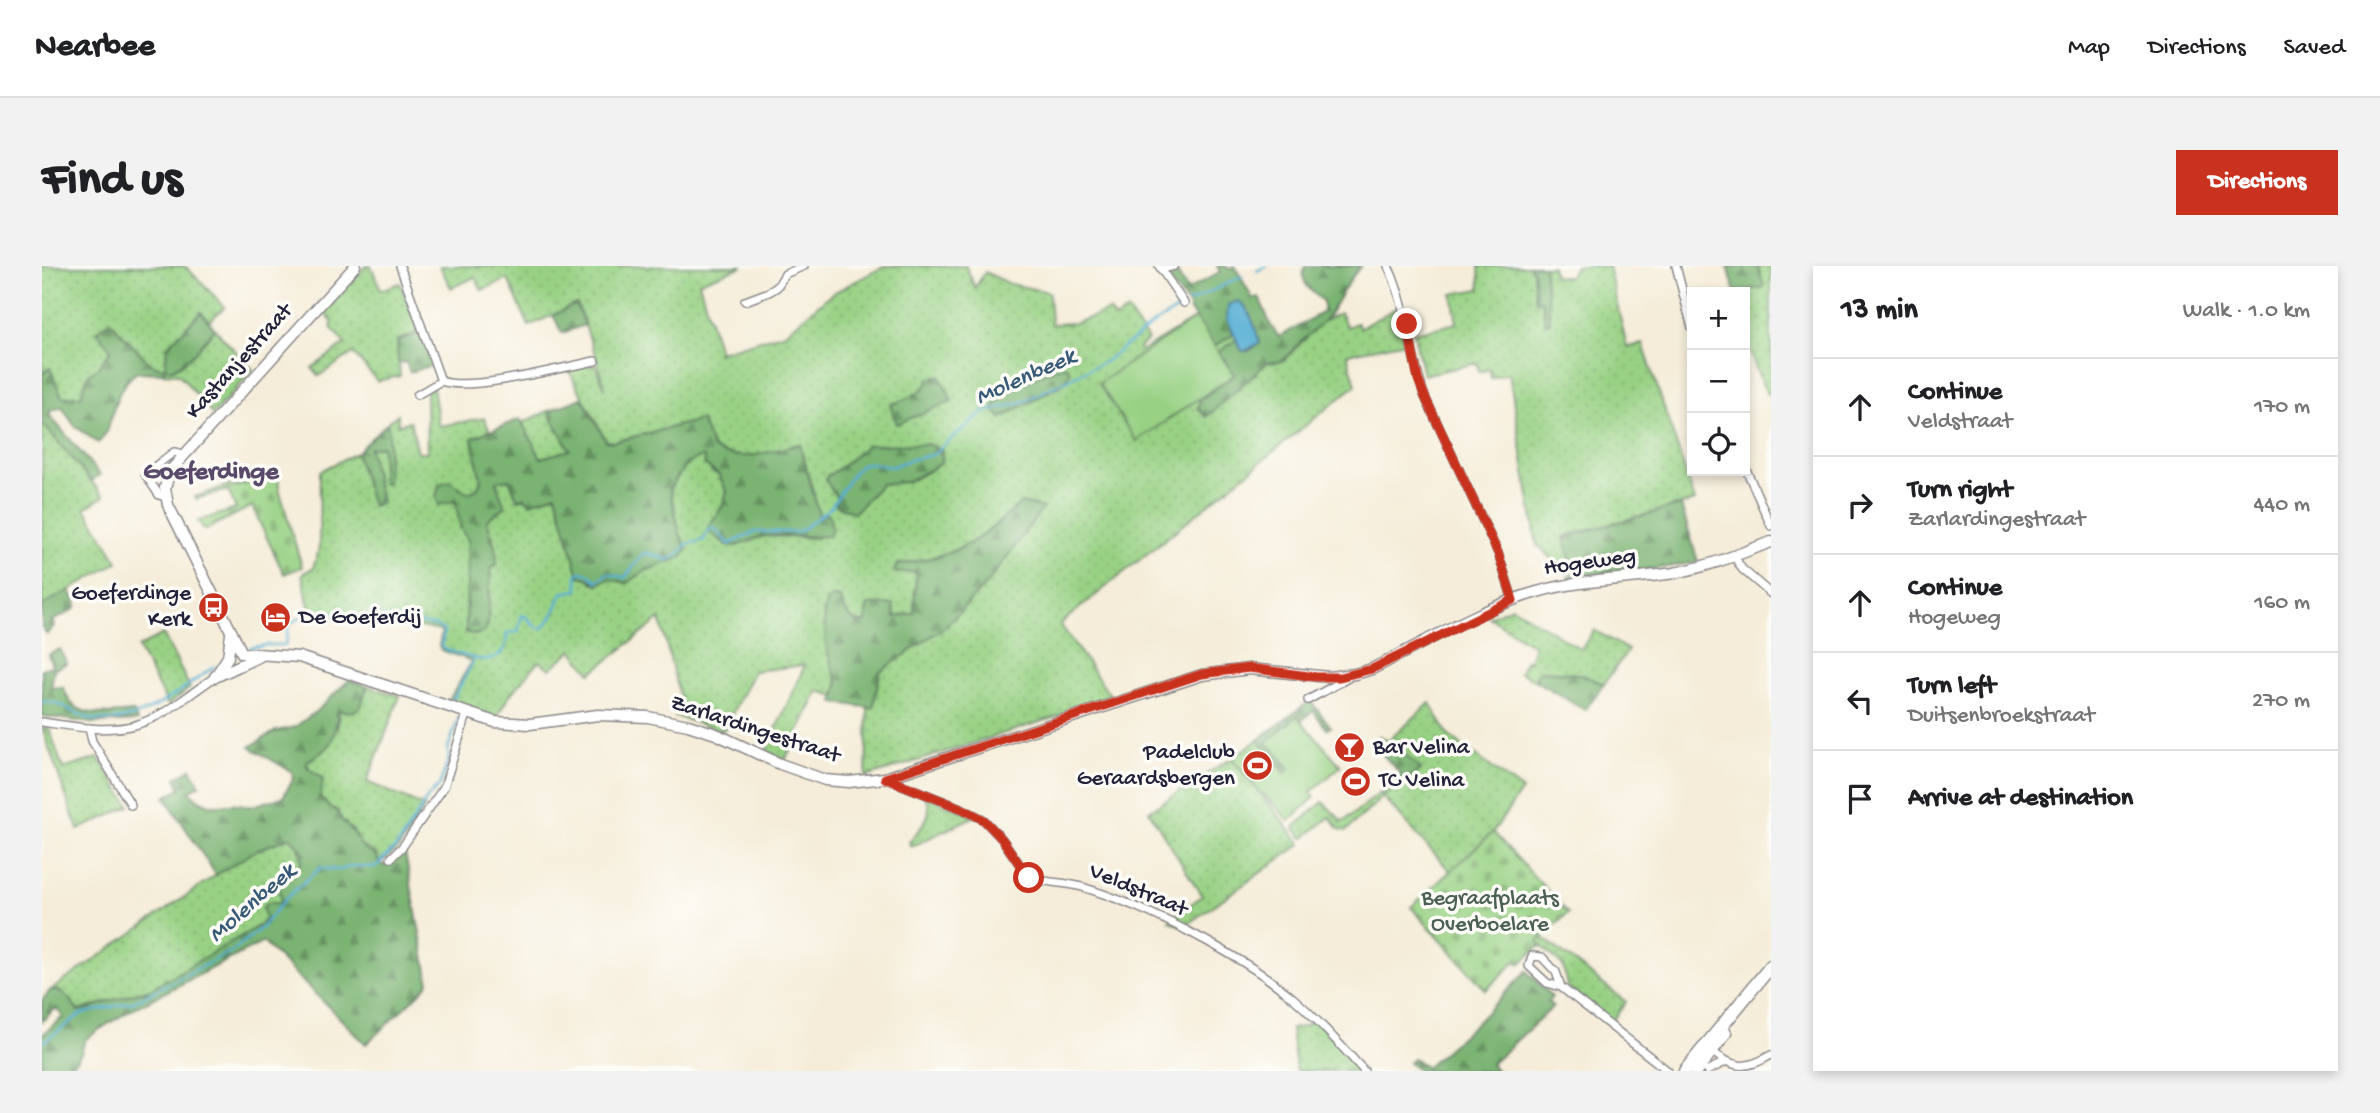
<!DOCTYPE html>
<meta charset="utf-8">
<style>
:root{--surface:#fff;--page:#f2f2f2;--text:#202124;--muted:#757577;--line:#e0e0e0;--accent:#c8321e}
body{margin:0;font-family:"Gochi Hand",sans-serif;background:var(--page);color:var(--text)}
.controls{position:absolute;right:21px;top:21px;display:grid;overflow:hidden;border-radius:0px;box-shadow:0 4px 10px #0003}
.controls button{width:63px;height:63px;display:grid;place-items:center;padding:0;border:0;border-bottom:2px solid var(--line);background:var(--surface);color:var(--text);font:35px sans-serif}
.stop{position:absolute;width:21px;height:21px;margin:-16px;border:5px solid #c8321e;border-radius:50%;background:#fff}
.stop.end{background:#c8321e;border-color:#fff;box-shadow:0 2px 7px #0008}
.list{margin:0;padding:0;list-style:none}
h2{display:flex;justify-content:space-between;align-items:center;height:91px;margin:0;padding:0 28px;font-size:30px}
h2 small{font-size:23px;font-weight:400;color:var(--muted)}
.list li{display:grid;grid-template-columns:46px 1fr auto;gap:21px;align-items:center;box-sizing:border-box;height:98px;padding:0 28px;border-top:2px solid var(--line)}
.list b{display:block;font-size:26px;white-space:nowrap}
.list p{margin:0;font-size:23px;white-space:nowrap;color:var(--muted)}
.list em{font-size:23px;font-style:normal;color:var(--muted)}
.icon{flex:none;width:38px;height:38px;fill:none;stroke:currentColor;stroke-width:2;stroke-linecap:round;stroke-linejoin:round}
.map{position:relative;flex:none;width:1729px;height:805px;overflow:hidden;border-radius:0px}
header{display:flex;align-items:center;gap:42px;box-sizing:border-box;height:98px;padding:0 35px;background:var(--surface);border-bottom:2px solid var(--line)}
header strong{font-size:33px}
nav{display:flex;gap:38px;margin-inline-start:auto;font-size:24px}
.intro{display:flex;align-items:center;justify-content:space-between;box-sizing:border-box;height:168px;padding:0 42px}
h1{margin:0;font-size:49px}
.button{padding:18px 32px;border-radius:0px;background:var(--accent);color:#fff;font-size:24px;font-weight:700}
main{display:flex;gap:42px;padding:0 42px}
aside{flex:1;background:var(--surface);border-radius:0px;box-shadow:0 4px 10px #0003}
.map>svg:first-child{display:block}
</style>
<header>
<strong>Nearbee</strong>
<nav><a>Map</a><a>Directions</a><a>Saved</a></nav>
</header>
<div class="intro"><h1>Find us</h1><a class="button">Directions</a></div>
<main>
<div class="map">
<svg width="1729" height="805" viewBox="0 0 1729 805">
<defs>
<pattern id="grass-dots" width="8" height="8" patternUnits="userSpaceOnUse" patternTransform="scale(1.75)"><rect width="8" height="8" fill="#98d184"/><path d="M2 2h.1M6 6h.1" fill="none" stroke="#83b373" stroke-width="1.8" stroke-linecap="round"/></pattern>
<pattern id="forest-firs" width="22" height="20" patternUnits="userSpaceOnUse" patternTransform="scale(1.75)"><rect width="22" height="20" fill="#7ab372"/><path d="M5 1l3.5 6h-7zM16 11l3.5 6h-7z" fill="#64915f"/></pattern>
<pattern id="cemetery-stones" width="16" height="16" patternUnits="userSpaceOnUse" patternTransform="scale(1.75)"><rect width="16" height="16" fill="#98d184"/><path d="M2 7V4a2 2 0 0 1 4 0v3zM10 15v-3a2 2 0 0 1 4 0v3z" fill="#83b373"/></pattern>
</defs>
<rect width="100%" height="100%" fill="#fdfcf7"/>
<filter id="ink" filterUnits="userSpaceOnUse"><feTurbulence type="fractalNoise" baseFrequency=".0143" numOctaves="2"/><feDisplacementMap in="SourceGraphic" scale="14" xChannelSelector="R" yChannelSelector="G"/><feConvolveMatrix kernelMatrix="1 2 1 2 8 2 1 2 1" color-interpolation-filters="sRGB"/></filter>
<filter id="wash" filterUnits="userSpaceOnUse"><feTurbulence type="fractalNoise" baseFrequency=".00686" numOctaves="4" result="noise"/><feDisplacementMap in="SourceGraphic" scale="28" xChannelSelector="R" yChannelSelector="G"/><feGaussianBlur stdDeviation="1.57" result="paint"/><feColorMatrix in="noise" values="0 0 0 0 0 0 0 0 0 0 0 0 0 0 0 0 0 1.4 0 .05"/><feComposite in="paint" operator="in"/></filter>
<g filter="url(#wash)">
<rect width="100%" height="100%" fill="#f5edd9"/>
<!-- grass -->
<g fill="url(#grass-dots)" stroke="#5d7a60" stroke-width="2" fill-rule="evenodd">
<path d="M0,0H143L183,41L167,55L159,47L125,81L124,102L161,77L173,63L211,104L171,149L137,108L121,107L123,102L113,100L106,96L68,55L55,65L69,84L57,100L46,109L39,130L20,131L7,102L0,108Z"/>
<path d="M324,0H329L339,24L358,17L377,66L355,75L358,110L335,115L311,87L277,110L270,102L303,78L289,61L291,57L281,45Z"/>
<path d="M398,0H701L657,16L677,85L674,87L743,67L789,28L843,0H924L933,22L943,6L968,18L1007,26L1009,58L1033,57L1067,45L1072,53L1086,45L1106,74L1097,82L1099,85L1154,52L1173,80L1192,68L1195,73L1177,86L1192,109L1158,134L1169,148L1173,142L1226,95L1243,93L1280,55L1298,47L1305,61L1315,57L1318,62L1358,40L1364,76L1305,88L1314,119L1018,358L1071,433L824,511L826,442H831L838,406L904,360L947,315L1000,242L979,237C933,279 916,289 854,299L874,306L873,347L853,351L825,339L824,356L815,357L805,348L784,364V381L796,418L793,430L776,425L743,494L724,485L763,399L712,405L681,465L633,450L638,432L618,353L549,407L530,384L508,403L497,395L467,430L454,452L406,436L430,395L399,384L397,380L400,365L357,357L269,350L260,308L271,302L277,282L278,205L314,187L330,239L339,237L327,182L340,180V217L344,218L347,166L345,157L356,148V159L368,155L376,186H385L384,125L391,121L397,160L442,152L448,165L430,172L439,215L434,224L425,227L417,220C412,239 416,256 426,274L424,365L440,367L444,364L446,357L449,303L454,285L445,254L454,216L467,213L476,234L514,228L537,310L547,312L551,317L567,313L585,317L605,304L640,291L645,284L637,265L628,223C637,209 645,192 663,190L670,206L677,209L685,226L680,241L694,280L722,270L775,272L787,248L777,249L758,178C728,185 701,198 671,183L659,154L571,176L564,175L526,103L553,98L563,123L555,93L535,38L487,60L466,13L440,24L433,11L409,22ZM1006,104L1022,117L959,152L969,125ZM826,179H858L901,191L899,197C880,211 863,218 839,218L812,247C802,238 784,224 785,210L807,197Z"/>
<path d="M1437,0H1487L1491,4L1494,34L1500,33L1503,56L1502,0H1510L1512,10L1527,11L1533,0H1566L1585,81L1601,78L1653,235L1522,271L1533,311L1530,312L1495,279L1467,107L1449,112L1448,103L1437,106L1435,97L1381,109L1372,67L1415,57L1410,28L1438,23Z"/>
<path d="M1716,0H1729V126L1725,128C1706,89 1703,69 1703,26H1701L1721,21Z"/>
<path d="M506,145L528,184L499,192L480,157Z"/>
<path d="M0,157L62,230L43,242L76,296L0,340Z"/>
<path d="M1470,341L1539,383L1552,364L1586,384L1562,418C1537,407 1525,406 1497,405L1492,414L1478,406L1484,394L1487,395L1492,380L1447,351Z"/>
<path d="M121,368L148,422L126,439L96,382Z"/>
<path d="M325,420L358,430L325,516L383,541L357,582L341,595H336L335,589L318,580C315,562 299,561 296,545L287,541L277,531V509L269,506L264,495L274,490L296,460V445L319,440Z"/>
<path d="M1388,437L1406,469L1480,524L1451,566L1409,606L1341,531L1304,565L1297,563L1288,551L1261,572L1252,561L1281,536L1301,556L1338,527L1341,531L1378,504L1347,474Z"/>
<path d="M0,462H7L21,503L56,492L88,540L36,564Z"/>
<path d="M1190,492L1259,578L1141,661L1127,654L1160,630L1107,545Z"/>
<path d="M883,530L933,550L869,581L867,576C879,561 894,549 883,530Z"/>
<path d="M248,571L257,581L260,595L236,620L239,632L238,637H225L221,642L224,653L215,661L108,723L35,746L16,724H9L174,609L215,584Z"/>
<path d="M1500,671L1584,736L1570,755L1525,721L1521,700L1495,676Z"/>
<path d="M1270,750L1320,805H1254L1249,763L1264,760Z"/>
</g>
<!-- forest -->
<g fill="url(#forest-firs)" stroke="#4e6a56" stroke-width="2">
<path d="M1175,0H1184L1186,3L1193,1L1211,33L1217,31L1229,60L1237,71L1281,46V35C1270,26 1256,16 1263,0H1319C1304,16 1297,34 1285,51C1276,63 1260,73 1249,86C1247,88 1244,92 1242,94C1236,97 1231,97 1226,96L1164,151L1156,142L1158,134L1192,109L1177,86L1195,73L1200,85H1207L1218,77L1205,43L1185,53L1192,68L1173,80L1147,43V39L1125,12L1134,6L1146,24L1178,6Z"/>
<path d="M1487,0H1502L1508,56L1503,57L1500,34L1494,35L1491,5Z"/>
<path d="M1686,0H1716L1722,21L1693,26Z"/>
<path d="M534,38L543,59L520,67L511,49Z"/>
<path d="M159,46L173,63C160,77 148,96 129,104L124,102L121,107L95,106C66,128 74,161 56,177L32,159L20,141L8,145V150L58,209L49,215L0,157V108L8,102L20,131L39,130L46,109L57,100L69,84L55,65L68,55L106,96L113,100L123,102L125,81Z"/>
<path d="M379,66L391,99L368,106L364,96L356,97L355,75Z"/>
<path d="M1022,100L1026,101L1028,107L1022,117L959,152L951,143C958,125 1004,104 1022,100Z"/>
<path d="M898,109L910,135L855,158L848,139C862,133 883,128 887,113Z"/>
<path d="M540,132L564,175L571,176L659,154L671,183C700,198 728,185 758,178L777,249L787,248L790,262L787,270C766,273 744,267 723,270C710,272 699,282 685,279L667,266L666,261L680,241L685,226L677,209L663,199L662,191C645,192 636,209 628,223L637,265L645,284L640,291L605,304L585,317L567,313L556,318L546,312L537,310L514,228L488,237L482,231L476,234L467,213L454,216L463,241L445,254L454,285L455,298L449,303L446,357C444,366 440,367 432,369L424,366L426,274L419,263L413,235L397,239L394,231L397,218L408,215L425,227L434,224L439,215L430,172L478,153L499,192L528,184L506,145Z"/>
<path d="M345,157L347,166L345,218H340V180L327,182L339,237L330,240L314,187Z"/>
<path d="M885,178L900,184L899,197L865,216L839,218L812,247L794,239V229L784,215L785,210C801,202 812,189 826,179Z"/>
<path d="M979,237L1001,242L947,315L904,360L838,406L831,442L792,437L796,418L784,381L782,344L785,334L790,331L798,332C804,346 807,358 824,356L825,339L851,338L853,351L872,347L874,306L853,307L854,299C916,289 933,279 979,237Z"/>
<path d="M1639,239L1656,296L1613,303L1533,311L1522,271Z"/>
<path d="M27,324L33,333L34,342L11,355L12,360L5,368L0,361V340Z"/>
<path d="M18,383L25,397L12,403L9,422L21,421C23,426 26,433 29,437C43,453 74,447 92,446L95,455L49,457L0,450V403L10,400L6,389Z"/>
<path d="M1497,405L1538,408L1562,418L1543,444L1492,414Z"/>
<path d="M307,414L325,420L319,440L311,446L296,445C292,472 293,481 265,495V501L281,513L278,531L287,541L296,545C299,561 315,562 319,580L335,589L336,595L342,600L357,588L363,587L387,716L382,723L324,778L221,676L92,742L55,765L43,774L39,787L26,805H0V769L21,751L14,742L0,755V734L9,724C23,723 29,735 36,745L108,723L215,661L224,654L221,642L225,637H238L239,632L236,620L260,595L257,581L248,571L215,584L174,609L123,531L139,523L134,512L149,503L158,519L147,525C171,552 184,530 207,541L241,531L251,513L250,506L208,481L234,465L253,461L276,444Z"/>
<path d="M1268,435L1289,461L1285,463L1271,445L1259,455L1256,451L1226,477L1248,502L1243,507L1216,474Z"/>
<path d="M1337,470L1347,474L1379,503L1341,531L1338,527L1359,508L1330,477Z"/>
<path d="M1485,705L1510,731L1506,736L1511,741L1449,798L1455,805H1377L1367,797L1372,792L1384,802L1432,759Z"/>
</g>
<!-- cemetery -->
<g fill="url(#cemetery-stones)" stroke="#5d7a60" stroke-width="2">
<path d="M236,208L237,223L260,301L242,308L210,240L163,264L156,255L194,243L186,224L154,233L153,231L187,219L189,222Z"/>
<path d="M1451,566L1526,647L1496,675L1499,679L1478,698L1474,695L1444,724L1369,641Z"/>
</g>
<!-- green -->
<g fill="#98d184" stroke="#5d7a60" stroke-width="2">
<path d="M1154,52L1192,109L1094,175L1057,117Z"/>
<path d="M1255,450L1299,500L1269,526L1273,531L1247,555L1221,527L1219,528L1190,492L1216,474L1243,507L1248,502L1225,476Z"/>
</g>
<!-- water -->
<path fill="#57afd4" stroke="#3c6888" stroke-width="2" d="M1196,35C1209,41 1213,64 1218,77L1203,85H1200L1185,53L1186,39Z"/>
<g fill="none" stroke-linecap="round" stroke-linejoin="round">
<!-- stream -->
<g stroke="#57afd4" stroke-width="2.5">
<path d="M1215,5L1224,0"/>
<path d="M1146,37L1200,10"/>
<path d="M208,382L224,379H243L247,358L267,347L358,353L394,360L402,365L399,380L403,383C420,388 449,404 462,383C465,379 464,372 465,367L476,366L480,349C489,351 491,364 501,362L510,351L520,327L536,324L535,308L539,306L547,308L555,315L566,307L583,312L601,288L606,287L626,294L634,290L645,278L662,274L665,266L671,261L687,278L713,266H757L789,241L812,206L820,198L829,197L849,201L867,194L890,189L940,147L978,137L1064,95L1111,58L1140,41"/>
<path d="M410,435L432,394"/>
<path d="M0,436C19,433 32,450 50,453C99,462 135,425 172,401"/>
<path d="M0,777L39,748L91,736L192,684L220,661L244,632L278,602L299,604L310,600L333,601L356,579L386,531L397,520L407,494L406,482L417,452"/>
</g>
</g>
</g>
<g filter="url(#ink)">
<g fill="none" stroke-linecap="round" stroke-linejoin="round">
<defs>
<g id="street">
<path d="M358,0L399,115"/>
<path d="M1117,0L1142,37"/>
<path d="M1346,0C1366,41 1367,88 1383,131L1456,287L1471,334"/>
<path d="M1634,0L1650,62"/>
<path d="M1121,3L1132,0"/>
<path d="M703,35L727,26L735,21L743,8L762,0"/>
<path d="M375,129L399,115C429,126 518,102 553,95"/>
<path d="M1703,201L1729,260"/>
<path d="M123,231L117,229L103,208L132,186L141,188"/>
<path d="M1692,290L1700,303L1729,328"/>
<path d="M1266,434L1306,412"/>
<path d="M0,456C29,460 64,467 93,459C122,451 149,427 173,411"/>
<path d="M47,462L50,475L89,539"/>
<path d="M843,512L921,543L942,554L960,573L987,612C1005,617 1023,616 1040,621C1104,640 1200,689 1251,732C1277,754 1299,780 1322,805"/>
<path d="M349,592L361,580L402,521L425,448"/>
<path d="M1519,721L1514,706L1500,691L1490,690L1487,700L1505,717L1519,721L1626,805"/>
<path d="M1668,784C1691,802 1703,805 1729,789"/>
<path d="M1665,805L1683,796"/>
</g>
<g id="secondary">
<path d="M313,0L128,205L123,222L126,239L200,387L257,391L453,456L488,458L556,449L606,451L646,459L674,468L738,498L783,514L807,516L843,512L1160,409L1207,403L1287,411L1313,408L1330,403C1382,377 1439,342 1495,326C1540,313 1586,314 1632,307C1666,301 1697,288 1729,276"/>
<path d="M173,411L218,390"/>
<path d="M173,411L186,391L189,368"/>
</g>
<g id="primary">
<path d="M1643,805L1729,700"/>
<path d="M1654,805L1683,767"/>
</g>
</defs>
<!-- street casing -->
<use href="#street" stroke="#8c888a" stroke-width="10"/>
<!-- secondary casing -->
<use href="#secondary" stroke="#8c888a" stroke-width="13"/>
<!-- primary casing -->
<use href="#primary" stroke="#8c888a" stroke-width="15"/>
<!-- street -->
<use href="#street" stroke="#fff" stroke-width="7"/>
<!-- secondary -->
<use href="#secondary" stroke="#fff" stroke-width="10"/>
<!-- primary -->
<use href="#primary" stroke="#fff" stroke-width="12"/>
</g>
</g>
<g fill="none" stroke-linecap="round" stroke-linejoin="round" filter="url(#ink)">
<!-- route -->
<path stroke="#c8321e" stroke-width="9" d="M987,612L960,573L942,554L921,543L843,512L1160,408L1207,402L1274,411H1298L1330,403L1471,334L1456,287L1383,131L1376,113L1365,58"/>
</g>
<!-- icons -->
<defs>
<symbol id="bus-disc" viewBox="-11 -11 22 22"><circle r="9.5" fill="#c8321e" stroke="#fdfcf7"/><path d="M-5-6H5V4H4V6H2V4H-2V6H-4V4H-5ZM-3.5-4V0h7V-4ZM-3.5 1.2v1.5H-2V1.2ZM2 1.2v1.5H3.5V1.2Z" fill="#fff"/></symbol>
<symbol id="hotel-disc" viewBox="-11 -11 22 22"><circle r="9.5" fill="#c8321e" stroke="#fdfcf7"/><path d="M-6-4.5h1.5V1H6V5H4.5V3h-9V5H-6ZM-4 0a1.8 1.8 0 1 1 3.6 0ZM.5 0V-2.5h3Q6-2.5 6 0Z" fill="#fff"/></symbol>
<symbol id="bar-disc" viewBox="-11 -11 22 22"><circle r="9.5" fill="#c8321e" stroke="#fdfcf7"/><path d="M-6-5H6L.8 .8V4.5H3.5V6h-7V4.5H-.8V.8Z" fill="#fff"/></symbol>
<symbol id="stadium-disc" viewBox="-11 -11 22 22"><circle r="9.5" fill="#c8321e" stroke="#fdfcf7"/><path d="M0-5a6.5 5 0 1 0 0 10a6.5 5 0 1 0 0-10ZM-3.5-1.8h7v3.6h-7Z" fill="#fff"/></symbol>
</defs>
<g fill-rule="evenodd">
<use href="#bus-disc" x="154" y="324" width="35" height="35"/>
<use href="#hotel-disc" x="216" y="334" width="35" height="35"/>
<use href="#bar-disc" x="1290" y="464" width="35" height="35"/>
<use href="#stadium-disc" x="1198" y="482" width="35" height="35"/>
<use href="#stadium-disc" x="1296" y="498" width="35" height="35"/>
</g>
<g text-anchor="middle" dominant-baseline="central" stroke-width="7" stroke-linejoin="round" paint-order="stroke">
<!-- street labels -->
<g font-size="23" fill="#22223b" stroke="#fdfcf7">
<text transform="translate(198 96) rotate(-48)">Kastanjestraat</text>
<text transform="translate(1548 297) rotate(-8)">Hogeweg</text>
<text transform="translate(713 464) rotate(18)">Zarlardingestraat</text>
<text transform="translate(1096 625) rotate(23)">Veldstraat</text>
</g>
<!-- poi labels -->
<g font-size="23" fill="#22223b" stroke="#fdfcf7" text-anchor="start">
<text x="149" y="328" text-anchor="end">Goeferdinge<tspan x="149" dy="26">Kerk</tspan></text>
<text x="257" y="352">De Goeferdij</text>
<text x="1331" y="482">Bar Velina</text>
<text x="1193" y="487" text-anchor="end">Padelclub<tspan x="1193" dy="26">Geraardsbergen</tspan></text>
<text x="1337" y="515">TC Velina</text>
</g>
<!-- park labels -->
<g font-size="23" fill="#4b5f55" stroke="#fdfcf7">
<text x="1448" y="633">Begraafplaats<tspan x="1448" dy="26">Overboelare</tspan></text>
</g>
<!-- water labels -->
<g font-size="24" font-style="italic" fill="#375a78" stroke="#fdfcf7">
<text transform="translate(984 112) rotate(-24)">Molenbeek</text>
<text transform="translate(211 638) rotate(-41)">Molenbeek</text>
</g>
<!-- quarter labels -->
<g font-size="26" font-weight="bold" fill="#594a6b" stroke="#fdfcf7">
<text x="169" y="207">Goeferdinge</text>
</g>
</g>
</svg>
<div class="controls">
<button>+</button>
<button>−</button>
<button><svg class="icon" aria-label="locate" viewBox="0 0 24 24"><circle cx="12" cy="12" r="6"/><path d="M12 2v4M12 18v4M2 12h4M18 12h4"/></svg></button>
</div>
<div class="stop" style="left:987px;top:612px"></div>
<div class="stop end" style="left:1365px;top:58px"></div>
</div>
<aside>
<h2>13 min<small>Walk · 1.0 km</small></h2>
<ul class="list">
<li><svg class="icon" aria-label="ahead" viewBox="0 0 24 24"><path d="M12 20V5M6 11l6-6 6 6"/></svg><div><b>Continue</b><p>Veldstraat</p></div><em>170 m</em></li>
<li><svg class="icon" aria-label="right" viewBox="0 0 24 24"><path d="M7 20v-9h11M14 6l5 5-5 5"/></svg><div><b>Turn right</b><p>Zarlardingestraat</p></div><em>440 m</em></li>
<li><svg class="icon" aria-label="ahead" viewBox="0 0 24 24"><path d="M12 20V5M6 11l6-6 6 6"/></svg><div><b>Continue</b><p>Hogeweg</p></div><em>160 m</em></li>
<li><svg class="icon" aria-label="left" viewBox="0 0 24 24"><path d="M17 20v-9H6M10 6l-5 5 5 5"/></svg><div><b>Turn left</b><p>Duitsenbroekstraat</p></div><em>270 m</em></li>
<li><svg class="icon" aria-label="arrive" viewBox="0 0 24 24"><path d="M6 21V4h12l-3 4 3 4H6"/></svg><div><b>Arrive at destination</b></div></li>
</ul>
</aside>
</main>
